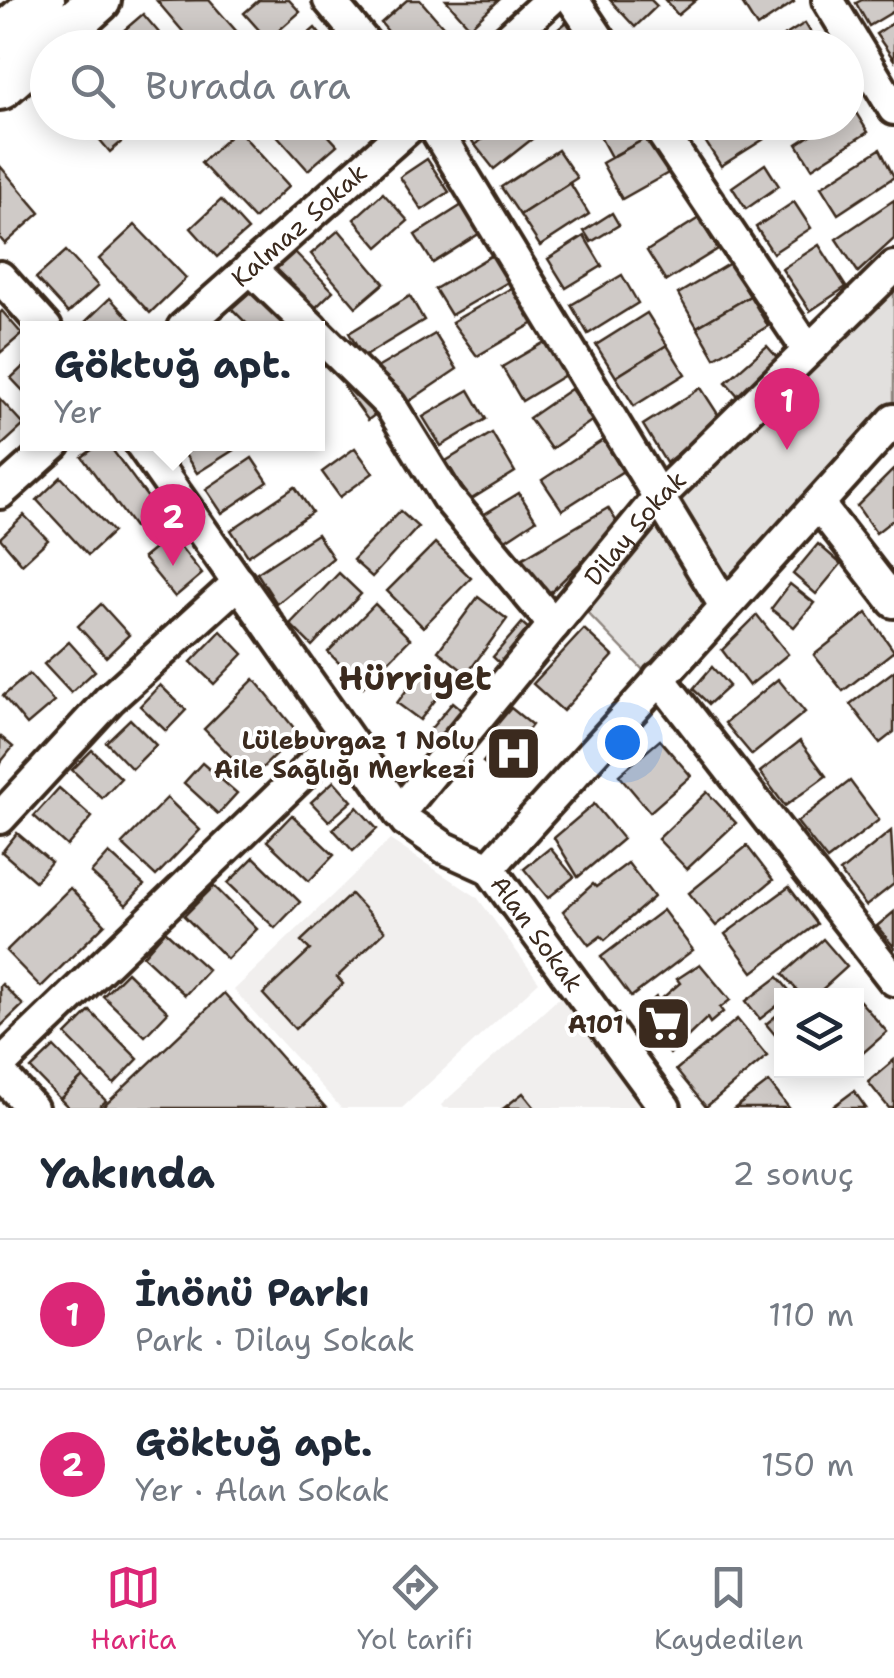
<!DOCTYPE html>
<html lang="tr">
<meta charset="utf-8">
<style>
:root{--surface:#fff;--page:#f6f6f7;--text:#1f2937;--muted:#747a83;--line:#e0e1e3;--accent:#db2777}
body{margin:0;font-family:"Shantell Sans",sans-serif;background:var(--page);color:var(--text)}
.controls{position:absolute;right:30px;bottom:30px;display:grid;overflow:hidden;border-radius:0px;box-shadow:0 5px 25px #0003}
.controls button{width:90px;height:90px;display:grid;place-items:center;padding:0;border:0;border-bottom:2px solid var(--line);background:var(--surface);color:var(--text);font:50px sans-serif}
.you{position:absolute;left:622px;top:742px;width:35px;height:35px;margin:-25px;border:8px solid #fff;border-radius:50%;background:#1a73e8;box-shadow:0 0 0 15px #1a73e833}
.badge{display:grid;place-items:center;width:65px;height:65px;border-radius:50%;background:var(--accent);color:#fff;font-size:32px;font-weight:700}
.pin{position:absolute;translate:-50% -82px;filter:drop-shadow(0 2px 5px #0008)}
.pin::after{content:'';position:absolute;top:52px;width:35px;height:30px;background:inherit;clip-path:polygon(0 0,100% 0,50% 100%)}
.popup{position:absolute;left:20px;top:321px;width:305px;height:130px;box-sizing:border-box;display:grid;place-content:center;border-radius:0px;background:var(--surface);filter:drop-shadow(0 2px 8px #0005);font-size:32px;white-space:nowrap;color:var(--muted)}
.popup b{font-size:38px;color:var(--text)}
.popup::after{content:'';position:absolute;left:50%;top:100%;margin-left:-20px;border:20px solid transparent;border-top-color:var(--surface)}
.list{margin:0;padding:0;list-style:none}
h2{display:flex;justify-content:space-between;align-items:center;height:130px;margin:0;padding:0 40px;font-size:42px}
h2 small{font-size:32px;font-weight:400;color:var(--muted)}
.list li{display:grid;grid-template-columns:65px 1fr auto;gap:30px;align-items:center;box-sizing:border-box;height:150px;padding:0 40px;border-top:2px solid var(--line)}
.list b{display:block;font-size:38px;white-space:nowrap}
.list p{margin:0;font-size:32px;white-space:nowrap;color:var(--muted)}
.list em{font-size:32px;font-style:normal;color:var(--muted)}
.icon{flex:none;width:55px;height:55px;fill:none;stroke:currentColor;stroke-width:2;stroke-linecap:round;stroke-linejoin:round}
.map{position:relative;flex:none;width:894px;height:1108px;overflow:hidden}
.search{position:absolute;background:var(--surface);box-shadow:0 5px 25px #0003;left:30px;right:30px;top:30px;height:110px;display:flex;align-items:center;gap:25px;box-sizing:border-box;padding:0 35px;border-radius:55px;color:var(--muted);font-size:38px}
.sheet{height:430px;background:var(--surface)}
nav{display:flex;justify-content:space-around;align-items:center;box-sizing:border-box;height:140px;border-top:2px solid var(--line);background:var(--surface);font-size:28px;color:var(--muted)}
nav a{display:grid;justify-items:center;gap:5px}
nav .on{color:var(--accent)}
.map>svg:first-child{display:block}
</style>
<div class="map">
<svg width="894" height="1108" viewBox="0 0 894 1108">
<rect width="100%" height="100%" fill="#fff"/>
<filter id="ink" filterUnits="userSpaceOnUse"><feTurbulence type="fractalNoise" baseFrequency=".01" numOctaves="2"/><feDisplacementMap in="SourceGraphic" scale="20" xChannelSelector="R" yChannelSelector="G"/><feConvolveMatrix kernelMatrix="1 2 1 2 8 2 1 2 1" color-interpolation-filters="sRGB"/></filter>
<g filter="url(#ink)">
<!-- built -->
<g fill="#f1efee">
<path d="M390,840L477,897L539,982L402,1108H341L234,990Z"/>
<path d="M561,996L646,1108H443L441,1105Z"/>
</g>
<!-- green -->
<g fill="#e2e0de" stroke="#8e857e" stroke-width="2.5">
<path d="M894,287V401L728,586L672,501Z"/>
<path d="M657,516L711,602L648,675L581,606Z"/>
</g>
<!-- building -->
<g fill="#cfcac7" stroke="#3b2a1e" stroke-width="2.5">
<path d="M209,0L237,32L220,48H197L157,1Z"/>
<path d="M259,0H289L300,12L268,40L244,13Z"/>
<path d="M407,0H420L454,39L444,48H402L381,23Z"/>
<path d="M446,0H499L470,27Z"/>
<path d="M610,0H651L657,6L635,27Z"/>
<path d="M665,0H696L678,15Z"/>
<path d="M740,0H793L794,2L757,27Z"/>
<path d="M862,0H894V11L869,26L856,3Z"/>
<path d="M143,14L172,48H111L108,44Z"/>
<path d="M574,16L600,48H561L551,35Z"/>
<path d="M894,22V60L876,34Z"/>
<path d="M805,23L820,48H765Z"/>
<path d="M315,28L331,48H292Z"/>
<path d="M853,108L868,132L812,168L797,144L831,122H846V113Z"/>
<path d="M85,122H144L110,152Z"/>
<path d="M265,122H316L337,145L308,170Z"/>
<path d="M458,122H504L475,145Z"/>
<path d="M504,122H519L532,139L494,169L475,145Z"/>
<path d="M592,122H643L650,136L611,157Z"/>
<path d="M693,122H758L767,137L721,166Z"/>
<path d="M237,129L289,186L254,219L201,163Z"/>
<path d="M650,136L670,172L622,199L602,163Z"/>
<path d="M880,149L894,177L838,214L821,187Z"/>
<path d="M558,150L577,178L520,215L501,187Z"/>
<path d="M427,159L449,192L422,210L400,177Z"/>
<path d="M765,164L779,186L746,209L732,187Z"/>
<path d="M0,166L40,213L5,244L0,238Z"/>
<path d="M570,183L589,214L540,246L520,215Z"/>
<path d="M383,193L408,221L378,247L354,219Z"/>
<path d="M221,200L248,230L217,257L191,228Z"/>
<path d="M470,200L488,228L433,263L415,235Z"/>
<path d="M894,200V239L858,272L836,239Z"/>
<path d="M794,202L811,228L773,253L756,227Z"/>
<path d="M612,213L619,225L591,242L584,231Z"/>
<path d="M699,218L718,249L666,281L647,251Z"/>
<path d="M135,225L186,278L150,313L99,259Z"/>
<path d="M339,230L384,283L356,307L311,254Z"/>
<path d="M584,236L602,266L566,288L548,259Z"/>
<path d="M819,245L846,287L810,311L782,269Z"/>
<path d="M66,251L98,286L68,313L36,278Z"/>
<path d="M294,251L333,291L309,314L270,274Z"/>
<path d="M499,251L515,278L451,315L435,289Z"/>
<path d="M730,263L750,296L697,327L678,294Z"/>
<path d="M622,275L638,303L588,334L571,305Z"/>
<path d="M517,285L539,320L477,356L452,322Z"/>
<path d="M252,290L293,326L251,328L231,308Z"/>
<path d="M410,296L424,320L363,357L349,333Z"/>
<path d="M750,296L768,326L715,358L697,327Z"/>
<path d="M110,298L137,327L136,328H87L83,324Z"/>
<path d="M2,311L22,334L0,353V313Z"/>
<path d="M647,313L667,345L616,377L596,345Z"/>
<path d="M435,334L457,369L405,404L377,368Z"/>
<path d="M550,339L570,372L522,401L502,367Z"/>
<path d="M667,345L685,374L634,406L616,377Z"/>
<path d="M767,346L781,362L740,398L726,382Z"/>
<path d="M28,362V396L11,378Z"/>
<path d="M356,378L380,411L368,420L344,387Z"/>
<path d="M701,388L721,419L666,463L643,425Z"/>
<path d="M571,389L593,420L551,449L529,418Z"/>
<path d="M469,390L486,419L441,446L423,417Z"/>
<path d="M0,399L24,425L0,447Z"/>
<path d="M492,433L515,472L470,500L446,461Z"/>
<path d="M603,440L623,471L562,510L542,480Z"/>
<path d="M100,444H108L157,510L134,527L82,457Z"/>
<path d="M178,444H239L240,446L197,473Z"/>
<path d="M355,448L373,473L340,497L322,472Z"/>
<path d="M252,458L268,482L222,513L206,489Z"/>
<path d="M894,469V519L876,533L857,506Z"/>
<path d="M61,477L113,532L88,555L37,500Z"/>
<path d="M295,487L312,512L248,556L231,530Z"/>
<path d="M519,493L536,520L501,543L483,515Z"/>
<path d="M608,508L619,525L549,594L513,564Z"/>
<path d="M400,511L418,527L372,577L353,560Z"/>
<path d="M24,515L48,540L22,564L0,538Z"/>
<path d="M317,534L333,558L277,604L257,573Z"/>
<path d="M171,535L202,574L175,597L143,558Z"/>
<path d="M435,543L471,578L423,627L387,591Z"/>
<path d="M818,544L841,564L816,594L793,574Z"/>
<path d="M339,573L361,594L312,646L290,624Z"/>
<path d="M790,584L814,603L794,627L771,609Z"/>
<path d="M478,597L507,619L467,674L438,651Z"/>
<path d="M101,604L129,635L106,657L78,626Z"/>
<path d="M375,604L410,639L363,687L328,652Z"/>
<path d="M867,613L894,651L843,691L814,655Z"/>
<path d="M757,615L788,654L749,686L722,650Z"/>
<path d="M522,623L539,638L510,673L493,657Z"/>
<path d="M584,629L613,656L563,711L533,684Z"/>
<path d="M221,631L243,654L214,684L191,662Z"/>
<path d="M69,642L95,671L71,693L44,664Z"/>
<path d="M712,667L729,686L709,704L693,689Z"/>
<path d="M423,668L446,686L420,720L397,703Z"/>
<path d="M894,671V732L880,743L850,704Z"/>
<path d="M29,674L54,702L27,725L3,696Z"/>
<path d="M254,679L298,733L252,778L204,729Z"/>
<path d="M778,679L805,712L752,755L725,723Z"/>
<path d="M160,685L186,710L166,731L140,706Z"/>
<path d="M453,702L471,717L442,752L424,737Z"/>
<path d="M511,708L532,725L517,744L528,753L506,780L483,762L500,742L490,733Z"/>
<path d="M130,719L156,745L132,769L106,742Z"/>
<path d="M0,736L13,747L0,763Z"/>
<path d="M660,740L691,776L650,812L619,775Z"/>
<path d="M800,741L826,776L785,806L760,772Z"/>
<path d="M92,750L121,778L102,798L72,770Z"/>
<path d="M202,763L237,793L218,814L184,783Z"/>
<path d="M334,781L352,801L329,821L311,802Z"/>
<path d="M850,781L879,820L827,860L797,822Z"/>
<path d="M59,788L92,817L67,846L34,816Z"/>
<path d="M707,792L736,823L687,869L658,839Z"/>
<path d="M167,798L200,830L156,876L122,844Z"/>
<path d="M594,804L623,839L578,877L554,838Z"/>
<path d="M357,807L377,829L353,851L333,829Z"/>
<path d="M292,815L334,855L309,881L267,841Z"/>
<path d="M891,831L894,884L866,906L840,872Z"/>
<path d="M17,833L51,862L35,881L2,852Z"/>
<path d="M747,846L773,880L716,926L689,893Z"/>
<path d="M550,848L574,877L548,898L524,869Z"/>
<path d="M109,853L144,885L126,905L91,873Z"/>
<path d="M254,857L300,902L275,928L228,883Z"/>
<path d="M628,863L654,897L605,940L601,936L589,945L563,911L593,884L596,887Z"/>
<path d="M214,886L257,929L227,959L184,916Z"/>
<path d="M789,887L817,924L753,972L725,934Z"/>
<path d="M70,888L105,924L41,987L6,951Z"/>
<path d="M351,894L385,931L337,977L343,984L295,1029L263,994L310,950L301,941Z"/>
<path d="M663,910L693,950L631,997L601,957Z"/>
<path d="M894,912V947L877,926Z"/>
<path d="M165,931L208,970L185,995L143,956Z"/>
<path d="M823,939L847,967L815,996H802L783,974Z"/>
<path d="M700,964L730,1000L720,1008L723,1012L710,1023L707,1018L670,1054L636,1014L656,997L659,1001L680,983L677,979Z"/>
<path d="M127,972L168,1012L145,1036L103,996Z"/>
<path d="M778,977L792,994L782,996V1002L760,1019L746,1001Z"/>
<path d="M2,984L23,1005L0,1027V986Z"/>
<path d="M224,993L326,1108H102Z"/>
<path d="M860,1001L887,1032L856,1059V1004Z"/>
<path d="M90,1011L138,1059L114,1084L66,1035Z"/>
<path d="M782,1011V1043L766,1024Z"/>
<path d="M737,1019L767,1056L706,1107L676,1070Z"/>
<path d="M54,1047L83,1077L60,1099L31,1069Z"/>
<path d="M894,1060V1108H889L868,1082Z"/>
<path d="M83,1077L106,1101L98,1108H69L60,1099Z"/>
<path d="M769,1082L789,1108H735Z"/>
<path d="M854,1091L866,1108H836L834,1106Z"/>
<path d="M523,1093L535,1108H504Z"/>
</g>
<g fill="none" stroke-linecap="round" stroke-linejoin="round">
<defs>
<g id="minor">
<path d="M329,0L369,48"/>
<path d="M573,0L605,48"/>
<path d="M828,0L894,109"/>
<path d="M498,48L550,0"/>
<path d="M431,122L725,606"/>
<path d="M655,122L807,349"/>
<path d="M250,268L312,328"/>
<path d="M0,277L46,328"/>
<path id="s1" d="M183,328L415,122"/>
<path d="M318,334L390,405L447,497L554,625"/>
<path id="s2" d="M141,444L406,821L445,848L489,868L665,1108"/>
<path d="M0,493L55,444"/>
<path d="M819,505L894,602"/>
<path d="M659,678L894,980"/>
<path id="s3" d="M399,813L658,498L894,267"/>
<path d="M0,818L109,700L239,582"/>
<path d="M489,868L894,420"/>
<path d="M0,1065L342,736"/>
<path d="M0,1073L32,1108"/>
</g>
<g id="highway">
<path d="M0,38L43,0"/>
<path d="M0,88L99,0"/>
</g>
</defs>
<!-- minor casing -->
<use href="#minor" stroke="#3b2a1e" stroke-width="38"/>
<!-- highway casing -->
<use href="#highway" stroke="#3b2a1e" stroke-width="50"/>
<!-- minor -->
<use href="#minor" stroke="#fff" stroke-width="30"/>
<!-- highway -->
<use href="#highway" stroke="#fff" stroke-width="42"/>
</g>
</g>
<!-- icons -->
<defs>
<symbol id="hospital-square" viewBox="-11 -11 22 22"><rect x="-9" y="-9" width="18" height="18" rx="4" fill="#3b2a1e" stroke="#fff"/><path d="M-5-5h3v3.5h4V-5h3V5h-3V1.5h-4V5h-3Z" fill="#fff"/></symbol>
<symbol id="supermarket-square" viewBox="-11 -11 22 22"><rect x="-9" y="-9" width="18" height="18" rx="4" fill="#3b2a1e" stroke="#fff"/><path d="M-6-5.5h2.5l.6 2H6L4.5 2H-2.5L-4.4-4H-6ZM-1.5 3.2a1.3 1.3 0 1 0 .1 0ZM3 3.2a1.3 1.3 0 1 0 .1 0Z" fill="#fff"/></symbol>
</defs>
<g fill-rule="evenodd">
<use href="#hospital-square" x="482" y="722" width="63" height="63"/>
<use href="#supermarket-square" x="632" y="992" width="63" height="63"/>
</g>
<g text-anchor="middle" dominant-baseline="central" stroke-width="8" stroke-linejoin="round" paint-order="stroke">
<!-- street labels -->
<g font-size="25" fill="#3b2a1e" stroke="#fff">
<text stroke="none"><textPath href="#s1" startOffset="155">Kalmaz Sokak</textPath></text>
<text stroke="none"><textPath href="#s3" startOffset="370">Dilay Sokak</textPath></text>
<text stroke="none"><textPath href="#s2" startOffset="638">Alan Sokak</textPath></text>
</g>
<!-- poi labels -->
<g font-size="25" font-weight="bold" fill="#3b2a1e" stroke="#fff" text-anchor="end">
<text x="475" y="740">Lüleburgaz 1 Nolu<tspan x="475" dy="29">Aile Sağlığı Merkezi</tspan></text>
<text x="624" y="1024">A101</text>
</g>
<!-- district labels -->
<g font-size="35" font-weight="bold" fill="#3b2a1e" stroke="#fff">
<text x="415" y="677">Hürriyet</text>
</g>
</g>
</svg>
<div class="controls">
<button><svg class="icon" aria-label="layers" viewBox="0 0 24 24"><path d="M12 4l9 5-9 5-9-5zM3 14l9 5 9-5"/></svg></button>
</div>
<div class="you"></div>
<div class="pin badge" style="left:787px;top:450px">1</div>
<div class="pin badge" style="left:173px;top:566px">2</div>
<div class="popup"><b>Göktuğ apt.</b>Yer</div>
<div class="search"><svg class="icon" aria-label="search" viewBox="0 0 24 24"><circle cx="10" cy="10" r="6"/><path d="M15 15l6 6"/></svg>Burada ara</div>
</div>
<section class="sheet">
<h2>Yakında<small>2 sonuç</small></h2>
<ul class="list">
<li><span class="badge">1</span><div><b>İnönü Parkı</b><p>Park · Dilay Sokak</p></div><em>110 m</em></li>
<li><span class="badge">2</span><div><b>Göktuğ apt.</b><p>Yer · Alan Sokak</p></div><em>150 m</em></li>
</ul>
</section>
<nav>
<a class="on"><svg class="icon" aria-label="map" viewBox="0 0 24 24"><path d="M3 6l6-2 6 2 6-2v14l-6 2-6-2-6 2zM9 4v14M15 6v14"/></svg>Harita</a>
<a><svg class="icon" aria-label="directions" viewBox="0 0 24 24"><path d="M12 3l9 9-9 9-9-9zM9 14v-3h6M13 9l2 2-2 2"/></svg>Yol tarifi</a>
<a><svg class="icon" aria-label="saved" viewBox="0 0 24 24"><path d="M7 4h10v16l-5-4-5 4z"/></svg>Kaydedilen</a>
</nav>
